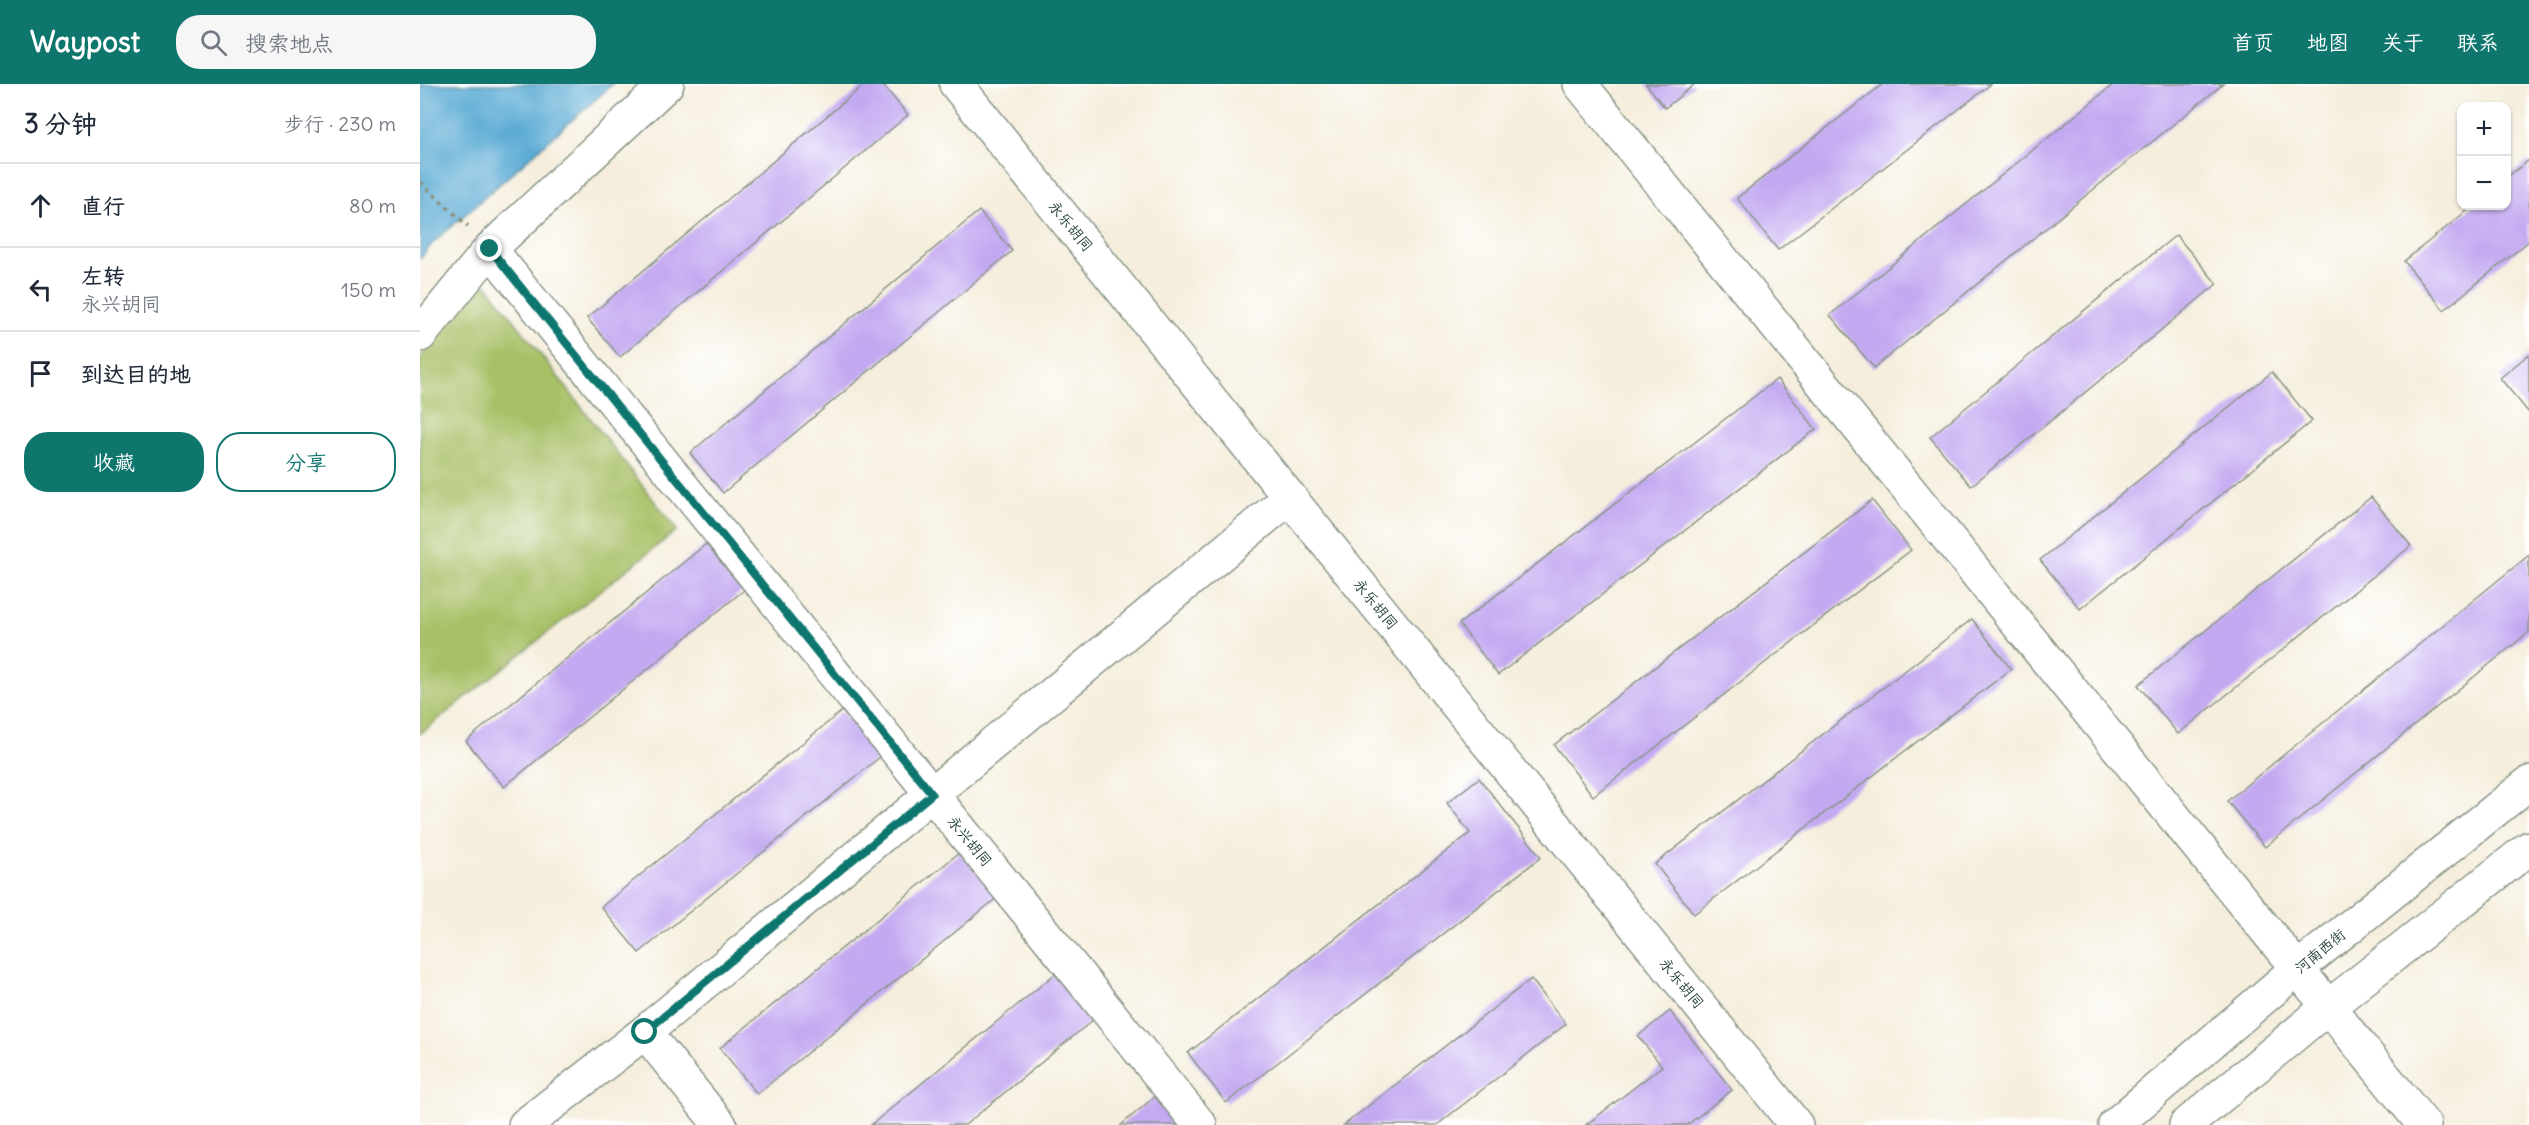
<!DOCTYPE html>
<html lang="zh">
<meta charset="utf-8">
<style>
:root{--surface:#fff;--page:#f6f6f7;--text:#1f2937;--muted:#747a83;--line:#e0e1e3;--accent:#0f766e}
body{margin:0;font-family:Delius,"LXGW WenKai TC",sans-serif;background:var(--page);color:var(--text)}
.controls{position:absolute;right:18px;top:18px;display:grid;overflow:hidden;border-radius:12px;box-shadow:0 2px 4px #0004}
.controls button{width:54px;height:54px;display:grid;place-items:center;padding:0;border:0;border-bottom:2px solid var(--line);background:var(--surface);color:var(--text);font:30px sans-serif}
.stop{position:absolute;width:18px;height:18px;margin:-14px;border:4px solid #0f766e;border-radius:50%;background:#fff}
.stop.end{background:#0f766e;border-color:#fff;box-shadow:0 2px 6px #0008}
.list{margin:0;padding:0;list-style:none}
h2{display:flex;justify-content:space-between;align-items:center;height:78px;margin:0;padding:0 24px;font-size:26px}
h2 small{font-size:20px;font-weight:400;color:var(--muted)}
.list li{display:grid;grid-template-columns:39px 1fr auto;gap:18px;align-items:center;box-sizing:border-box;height:84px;padding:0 24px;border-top:2px solid var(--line)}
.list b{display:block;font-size:22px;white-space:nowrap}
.list p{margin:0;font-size:20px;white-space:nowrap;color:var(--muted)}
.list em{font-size:20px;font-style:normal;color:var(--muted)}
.actions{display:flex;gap:12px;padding:18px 24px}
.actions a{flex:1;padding:14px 0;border:2px solid var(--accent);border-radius:24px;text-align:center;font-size:21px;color:var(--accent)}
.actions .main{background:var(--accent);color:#fff}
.icon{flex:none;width:33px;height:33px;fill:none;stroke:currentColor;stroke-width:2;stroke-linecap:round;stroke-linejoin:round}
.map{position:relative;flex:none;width:2109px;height:1041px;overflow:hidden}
header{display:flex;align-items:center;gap:36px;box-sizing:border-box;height:84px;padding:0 30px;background:var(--accent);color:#fff}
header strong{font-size:28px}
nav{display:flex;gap:33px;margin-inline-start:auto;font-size:21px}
.search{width:420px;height:54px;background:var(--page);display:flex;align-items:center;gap:15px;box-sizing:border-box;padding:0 21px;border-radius:24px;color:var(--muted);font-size:22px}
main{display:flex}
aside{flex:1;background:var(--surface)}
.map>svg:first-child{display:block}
</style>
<header>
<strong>Waypost</strong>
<div class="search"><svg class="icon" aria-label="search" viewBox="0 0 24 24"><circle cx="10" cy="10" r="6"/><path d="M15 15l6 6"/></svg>搜索地点</div>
<nav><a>首页</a><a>地图</a><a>关于</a><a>联系</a></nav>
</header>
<main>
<aside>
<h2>3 分钟<small>步行 · 230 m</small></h2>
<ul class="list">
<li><svg class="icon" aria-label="ahead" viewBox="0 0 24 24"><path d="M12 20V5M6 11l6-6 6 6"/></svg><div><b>直行</b></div><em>80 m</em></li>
<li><svg class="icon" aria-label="left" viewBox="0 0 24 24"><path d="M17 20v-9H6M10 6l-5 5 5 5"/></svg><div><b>左转</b><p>永兴胡同</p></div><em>150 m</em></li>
<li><svg class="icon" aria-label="arrive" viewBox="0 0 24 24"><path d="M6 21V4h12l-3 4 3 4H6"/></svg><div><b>到达目的地</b></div></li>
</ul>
<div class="actions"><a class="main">收藏</a><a>分享</a></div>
</aside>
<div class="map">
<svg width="2109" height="1041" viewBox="0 0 2109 1041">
<rect width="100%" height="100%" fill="#fff"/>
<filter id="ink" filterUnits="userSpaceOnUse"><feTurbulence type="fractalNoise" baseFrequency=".0167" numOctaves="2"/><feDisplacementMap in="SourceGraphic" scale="12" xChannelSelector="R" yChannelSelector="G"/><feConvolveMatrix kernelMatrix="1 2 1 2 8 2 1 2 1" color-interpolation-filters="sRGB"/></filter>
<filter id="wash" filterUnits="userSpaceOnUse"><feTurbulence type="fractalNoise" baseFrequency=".008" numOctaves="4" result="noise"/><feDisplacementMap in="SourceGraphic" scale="24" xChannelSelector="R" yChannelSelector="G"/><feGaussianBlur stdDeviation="1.35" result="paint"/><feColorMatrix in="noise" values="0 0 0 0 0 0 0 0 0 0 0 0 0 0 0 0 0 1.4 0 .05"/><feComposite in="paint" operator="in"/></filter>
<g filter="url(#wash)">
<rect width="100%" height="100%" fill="#f5eedc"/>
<!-- green -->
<path fill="#a8c066" stroke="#647e4d" stroke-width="1.5" d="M62,195L257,446L0,650V274Z"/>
<!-- water -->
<path fill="#5aaad4" stroke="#3c7484" stroke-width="1.5" d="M0,0H193L13,159L0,175Z"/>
<g id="blocks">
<!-- building -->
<g fill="#c3a9f1">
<path d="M445,0H462L488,31L200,273L167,234Z"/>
<path d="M1226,0H1275L1245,24Z"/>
<path d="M1463,0H1571L1358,166L1317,114Z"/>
<path d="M1694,0H1803L1454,284L1410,231Z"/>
<path d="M2109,76V157L2024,226L1984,177L2053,122H2086V94Z"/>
<path d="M559,127L592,167L303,409L270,369Z"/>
<path d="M1756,151L1797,200L1551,402L1510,353Z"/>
<path d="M2109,270V329L2080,294Z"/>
<path d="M1852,288L1892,337L1660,525L1620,476Z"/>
<path d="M1357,295L1396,345L1078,591L1039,540Z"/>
<path d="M1951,413L1991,462L1758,650L1718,601Z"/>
<path d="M1452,416L1491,466L1173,712L1134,661Z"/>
<path d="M286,460L324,506L84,703L46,657Z"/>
<path d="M2109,471V548L1845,763L1807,717Z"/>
<path d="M1552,535L1591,585L1274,830L1235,780Z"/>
<path d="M422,627L460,673L219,869L181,823Z"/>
<path d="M1059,694L1121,773L806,1019L768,969L1050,749L1027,719Z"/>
<path d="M540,768L578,813L337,1010L300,964Z"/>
<path d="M635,890L673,936L545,1041H451Z"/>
<path d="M1111,895L1146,940L1017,1041H924Z"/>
<path d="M1250,927L1312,1006L1267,1041H1166L1242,982L1218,952Z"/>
<path d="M738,1010L764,1041H701Z"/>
</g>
</g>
</g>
<g filter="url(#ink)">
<use href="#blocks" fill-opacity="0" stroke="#8a9688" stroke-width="1.5"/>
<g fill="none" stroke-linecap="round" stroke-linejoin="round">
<defs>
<g id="minor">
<path d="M536,0L1376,1041"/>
<path d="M1160,0L2004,1041"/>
<path d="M70,165L780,1041"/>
<path d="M0,251L70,165L247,0"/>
<path d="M225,948L300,1041"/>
<path d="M105,1041L225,948L870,413"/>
</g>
<g id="major">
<path d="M1695,1041L1877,885L2109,699"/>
<path d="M1766,1041L1908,923L2109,764"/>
</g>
</defs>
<!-- minor casing -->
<use href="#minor" stroke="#8a9688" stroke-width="36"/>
<!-- major casing -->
<use href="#major" stroke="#8a9688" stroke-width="36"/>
<!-- path -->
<path stroke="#8a9688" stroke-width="4" stroke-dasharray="4.5 4.5" stroke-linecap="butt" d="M0,98L48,142"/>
<!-- minor -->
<use href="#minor" stroke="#fff" stroke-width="33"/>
<!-- major -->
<use href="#major" stroke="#fff" stroke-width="33"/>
</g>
</g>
<g fill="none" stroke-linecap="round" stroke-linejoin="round" filter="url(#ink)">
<!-- route -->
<path stroke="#0f766e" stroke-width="8" d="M70,165L512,710L225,948"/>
</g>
<g text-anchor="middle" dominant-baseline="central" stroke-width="4.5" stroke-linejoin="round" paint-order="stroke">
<!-- street labels -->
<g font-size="15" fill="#1f3d34" stroke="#fff">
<text transform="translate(651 142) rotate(51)">永乐胡同</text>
<text transform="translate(956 520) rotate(51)">永乐胡同</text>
<text transform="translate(550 757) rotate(51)">永兴胡同</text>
<text transform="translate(1900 867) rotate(-39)">河南西街</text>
<text transform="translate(1262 899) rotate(51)">永乐胡同</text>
</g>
</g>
</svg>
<div class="controls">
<button>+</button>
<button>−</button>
</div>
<div class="stop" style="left:225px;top:948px"></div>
<div class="stop end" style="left:70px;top:165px"></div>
</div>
</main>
